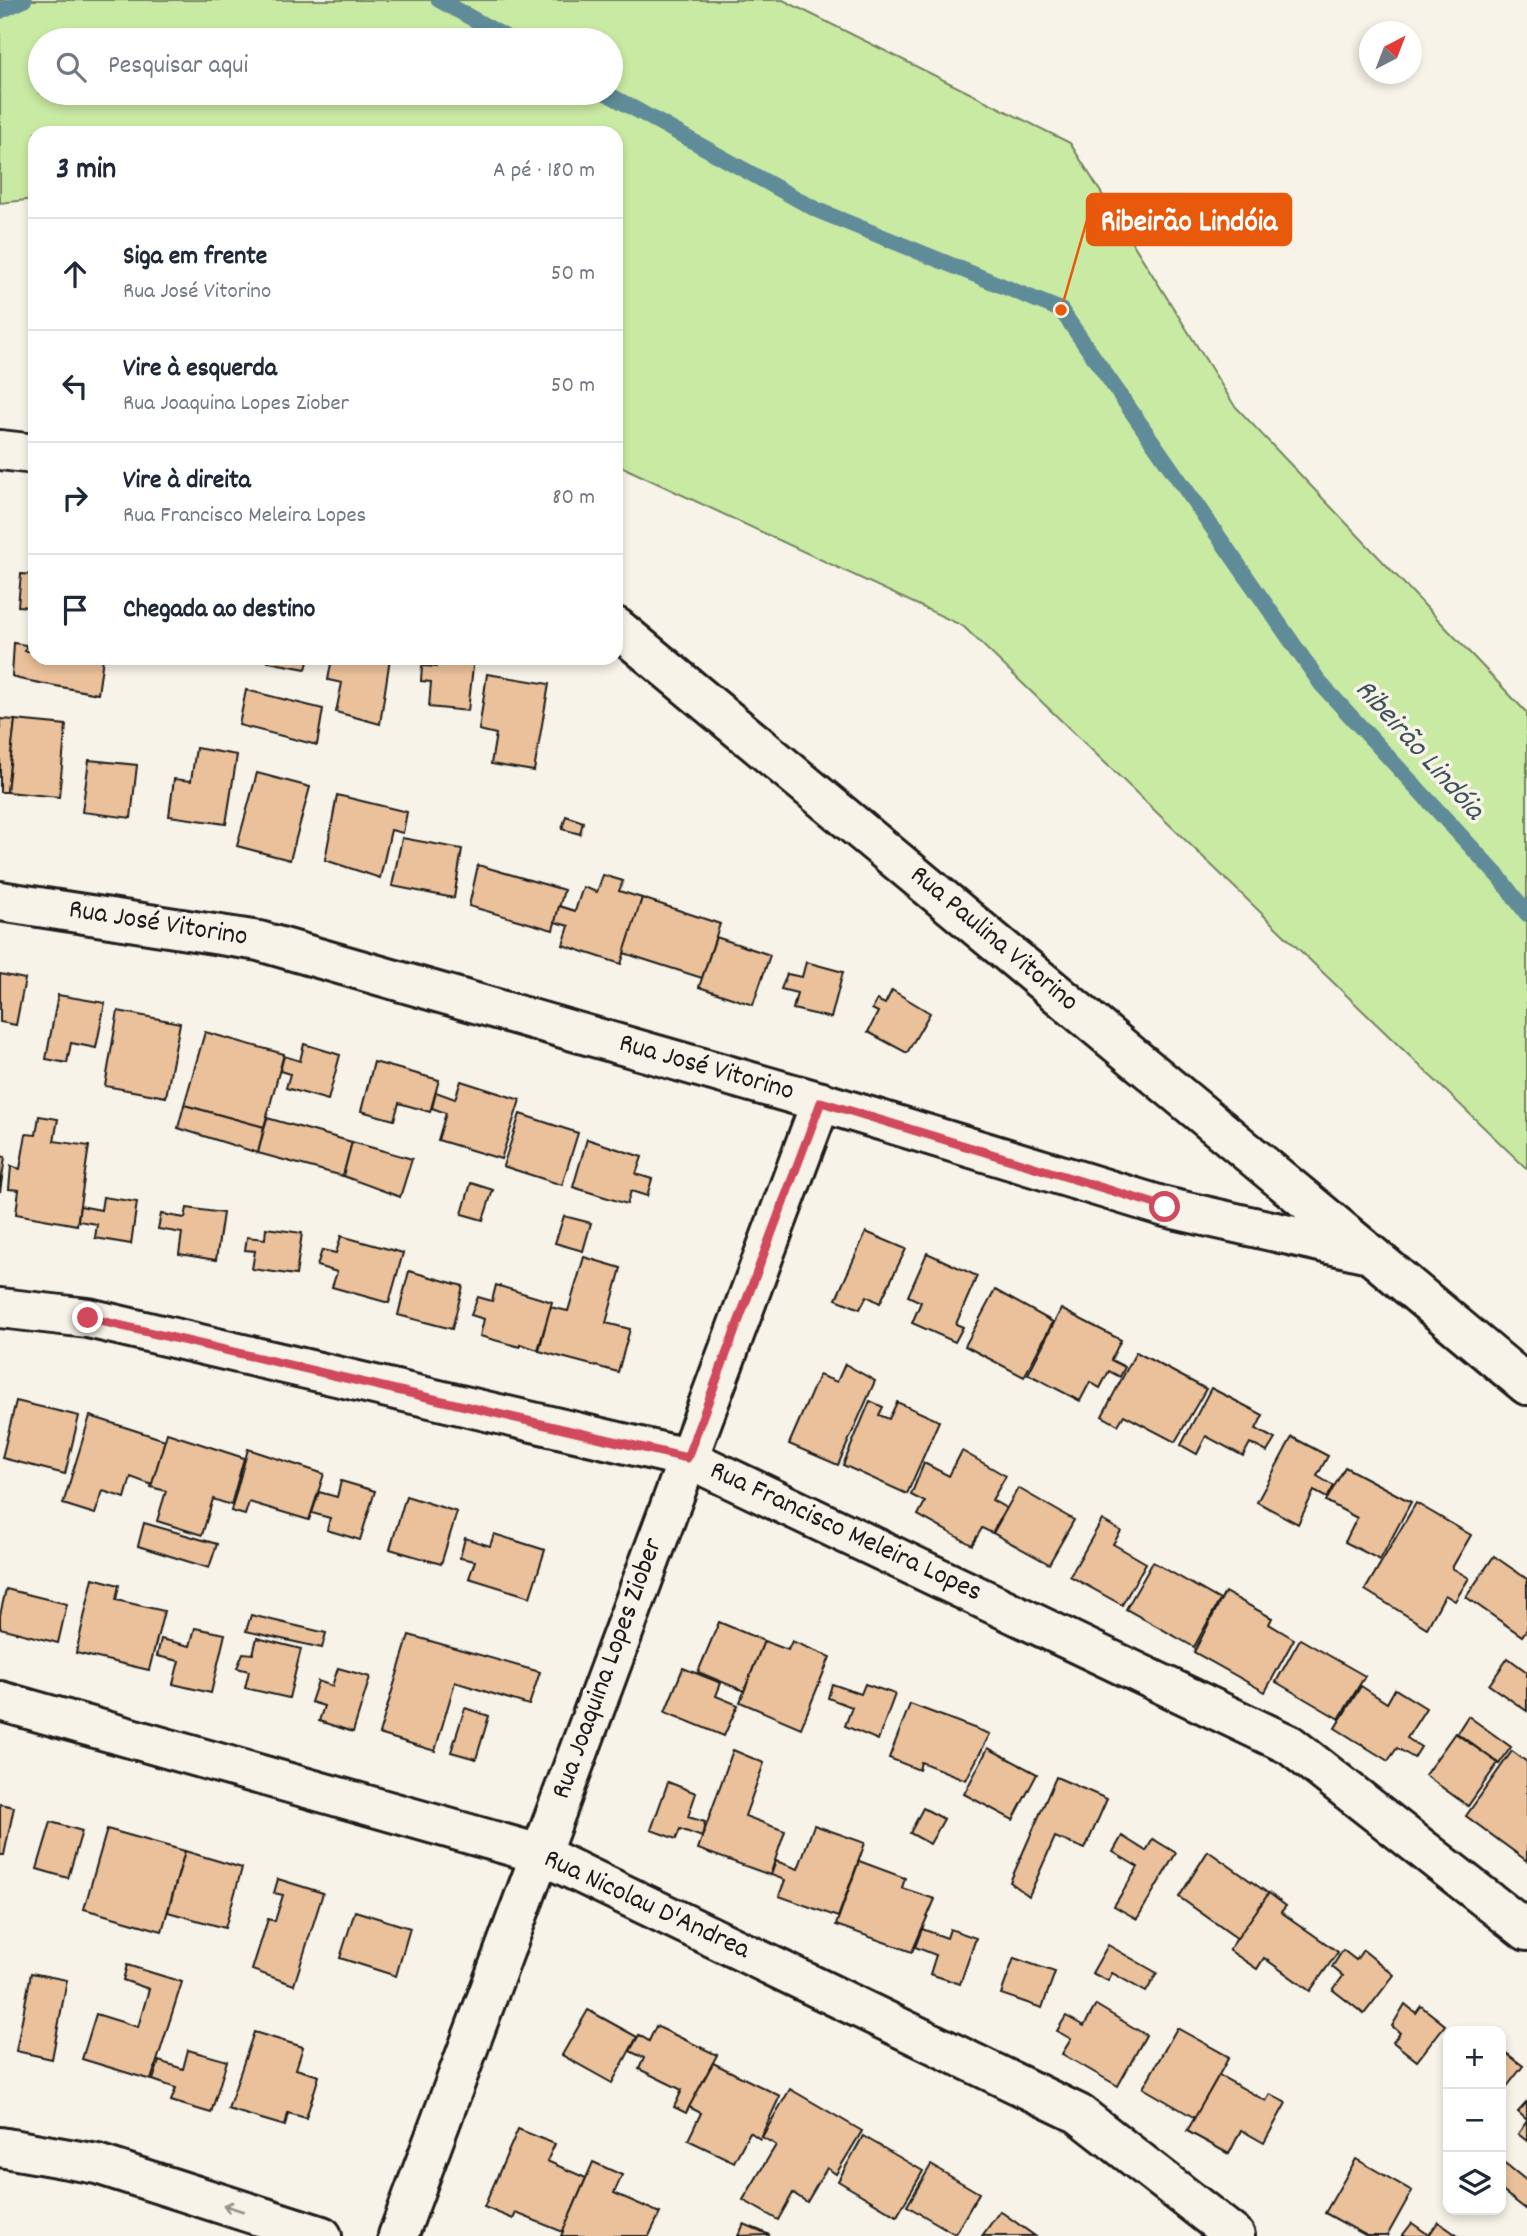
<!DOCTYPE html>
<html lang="pt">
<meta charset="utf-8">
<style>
:root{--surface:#fff;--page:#f2f2f3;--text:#1f2937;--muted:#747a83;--line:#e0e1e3}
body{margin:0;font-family:Dekko,sans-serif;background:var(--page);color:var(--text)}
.controls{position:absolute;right:21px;bottom:21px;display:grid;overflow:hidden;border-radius:14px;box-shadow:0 4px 10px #0003}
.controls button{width:63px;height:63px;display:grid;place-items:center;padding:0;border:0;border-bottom:2px solid var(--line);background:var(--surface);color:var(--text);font:35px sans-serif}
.compass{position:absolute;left:1359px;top:21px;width:63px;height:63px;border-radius:50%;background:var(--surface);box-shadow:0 4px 10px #0003;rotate:42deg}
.stop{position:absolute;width:21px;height:21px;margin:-16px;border:5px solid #d1495b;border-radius:50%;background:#fff}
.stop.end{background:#d1495b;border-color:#fff;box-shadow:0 2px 7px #0008}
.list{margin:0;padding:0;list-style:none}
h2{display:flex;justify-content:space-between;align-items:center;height:91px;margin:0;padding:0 28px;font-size:30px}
h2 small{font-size:23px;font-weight:400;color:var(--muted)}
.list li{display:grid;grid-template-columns:46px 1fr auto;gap:21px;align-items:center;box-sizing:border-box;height:112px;padding:0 28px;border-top:2px solid var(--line)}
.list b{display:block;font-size:26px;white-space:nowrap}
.list p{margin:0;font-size:23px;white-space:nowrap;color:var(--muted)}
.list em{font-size:23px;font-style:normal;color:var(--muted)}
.icon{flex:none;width:38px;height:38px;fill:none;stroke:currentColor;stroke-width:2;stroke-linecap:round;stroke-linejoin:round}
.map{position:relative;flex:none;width:1527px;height:2236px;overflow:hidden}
.search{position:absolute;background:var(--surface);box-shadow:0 4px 10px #0003;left:28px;top:28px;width:595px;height:77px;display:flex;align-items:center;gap:18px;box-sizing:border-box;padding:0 24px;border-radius:38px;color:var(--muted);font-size:26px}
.panel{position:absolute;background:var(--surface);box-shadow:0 4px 10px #0003;left:28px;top:126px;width:595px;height:539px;border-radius:21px}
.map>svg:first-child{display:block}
</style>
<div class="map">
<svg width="1527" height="2236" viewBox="0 0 1527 2236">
<rect width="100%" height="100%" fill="#f7f3e8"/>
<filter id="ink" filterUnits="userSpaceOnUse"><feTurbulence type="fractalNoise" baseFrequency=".0143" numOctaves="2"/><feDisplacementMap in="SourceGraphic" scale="14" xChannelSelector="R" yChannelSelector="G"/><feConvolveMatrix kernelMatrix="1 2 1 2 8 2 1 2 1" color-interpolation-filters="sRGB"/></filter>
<g filter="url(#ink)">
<!-- green -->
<path fill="#c9eaa3" stroke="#728360" stroke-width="2" fill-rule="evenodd" d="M0,0H783L1070,143L1234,405L1527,713V1169L963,626L616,464V133H35V199L0,203ZM40,40H611V93H40Z"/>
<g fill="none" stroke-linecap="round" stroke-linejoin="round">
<!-- stream -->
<g stroke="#5f8c98" stroke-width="16">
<path d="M439,0L511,40"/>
<path d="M0,11L24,0"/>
<path d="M606,93L817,210L1061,310L1321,684L1499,877L1527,914"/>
</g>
</g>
<!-- building -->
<g fill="#eac19a" stroke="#1c1c1c" stroke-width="2">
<path d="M21,574L35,575V618H31L32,607L18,606Z"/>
<path d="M14,643L26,645L25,651H35V658H103L98,694L19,679L12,676Z"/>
<path d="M269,658H309L306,669L268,662Z"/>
<path d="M332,658H390L380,724L336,712L342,683L328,680Z"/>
<path d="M437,658H474L468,711L429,707L431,682L421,681L422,666L436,667Z"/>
<path d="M487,674L549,684L534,771L491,764L496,734L479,730Z"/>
<path d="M246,690L323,709L317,745L239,725Z"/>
<path d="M0,719L15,720L7,792H0Z"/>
<path d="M15,720L66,725L59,797L7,792Z"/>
<path d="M196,748L237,755L226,824L169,816L174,779L191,781Z"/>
<path d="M89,760L137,765L131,818L82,812Z"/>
<path d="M257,773L310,787L290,860L237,846Z"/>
<path d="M337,795L407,812L403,833L391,830L380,878L325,860Z"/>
<path d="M566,816L583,822L580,834L562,829Z"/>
<path d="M402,838L462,849L454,898L392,886Z"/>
<path d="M478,865L564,890L553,930L469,906Z"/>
<path d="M603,875L623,881L619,891L642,898L621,964L563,945L569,926L555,922L559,906L575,911L583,887L597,892Z"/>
<path d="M642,898L720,924L702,978L624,953Z"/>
<path d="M716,937L770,955L753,1005L699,987Z"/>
<path d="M806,962L843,972L831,1018L793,1009L797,993L781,989L787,974L802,977Z"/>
<path d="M0,974L25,979L16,1025L0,1022Z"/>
<path d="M892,990L930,1013L907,1053L868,1032L878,1012L872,1009L877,1000L885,1004Z"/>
<path d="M58,995L105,1003L96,1048L71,1043L67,1063L46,1059Z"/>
<path d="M118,1011L180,1023L166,1097L105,1086Z"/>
<path d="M205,1032L284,1054L264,1127L184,1105Z"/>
<path d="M304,1044L340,1055L328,1100L286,1088L290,1074L280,1071L284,1056L300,1061Z"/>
<path d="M374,1062L439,1080L430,1112L399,1103L394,1120L361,1111Z"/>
<path d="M461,1081L520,1100L501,1159L438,1140L446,1113L432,1108L436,1092L455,1099Z"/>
<path d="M184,1105L264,1127L258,1153L178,1128Z"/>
<path d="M520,1114L578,1133L562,1185L503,1166Z"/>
<path d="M39,1116L58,1119L54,1141L89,1146L77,1225L16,1214L19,1190L9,1189L11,1166L20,1169L26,1134L36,1135Z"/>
<path d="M267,1118L352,1142L343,1176L258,1153Z"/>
<path d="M587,1139L642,1157L636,1174L652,1179L647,1196L631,1191L627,1204L573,1187Z"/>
<path d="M352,1142L412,1159L400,1197L343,1176Z"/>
<path d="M0,1156L5,1157L0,1192Z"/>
<path d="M471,1183L493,1190L483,1220L462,1214Z"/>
<path d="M103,1197L137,1202L131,1244L95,1238L97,1224L78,1221L80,1206L101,1210Z"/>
<path d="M187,1208L223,1213L216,1260L179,1254L182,1233L158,1229L161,1214L185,1218Z"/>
<path d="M564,1216L591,1223L583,1251L555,1243Z"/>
<path d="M266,1228L302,1233L296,1275L252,1269L255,1251L245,1250L247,1237L265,1239Z"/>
<path d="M866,1232L906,1249L880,1303L867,1296L860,1309L836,1299Z"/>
<path d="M341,1236L403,1253L389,1303L332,1287L337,1272L317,1266L322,1250L336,1253Z"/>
<path d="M927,1253L977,1276L956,1324L963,1327L955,1342L912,1323L921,1302L908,1296Z"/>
<path d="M584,1257L621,1268L606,1323L630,1329L618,1372L539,1351L550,1307L568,1311Z"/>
<path d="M409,1271L463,1286L452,1329L398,1315Z"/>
<path d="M496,1285L552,1302L538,1350L520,1344V1347L480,1336L484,1319L471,1315L478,1297L492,1301Z"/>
<path d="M995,1290L1053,1322L1024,1377L965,1346Z"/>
<path d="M1061,1309L1121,1340L1111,1360L1125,1367L1120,1377L1109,1371L1100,1388L1090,1382L1080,1401L1028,1374Z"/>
<path d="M1136,1352L1206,1389L1175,1442L1124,1415L1118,1425L1102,1416Z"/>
<path d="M845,1364L875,1381L838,1465L789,1444L819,1375L837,1382Z"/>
<path d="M1211,1388L1263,1415L1256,1429L1275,1439L1267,1452L1250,1443L1243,1456L1206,1436L1197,1454L1181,1445Z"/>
<path d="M16,1401L79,1416L65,1474L2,1458Z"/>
<path d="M870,1401L883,1407L879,1415L889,1419L897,1402L939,1421L907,1494L843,1465Z"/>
<path d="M90,1416L165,1440L152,1485L131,1477L125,1498L103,1491L95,1514L63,1504Z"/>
<path d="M167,1433L244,1458L231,1505L213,1499L202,1535L157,1521L166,1491L151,1487Z"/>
<path d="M1292,1437L1328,1456L1317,1476L1334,1486L1327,1498L1314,1491L1298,1524L1257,1502Z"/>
<path d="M248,1449L324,1474L309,1520L249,1502L245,1515L231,1511Z"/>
<path d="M962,1451L1006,1476L992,1500L1006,1508L992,1533L982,1528L972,1545L918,1515L925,1502L911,1495L924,1463L949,1476Z"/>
<path d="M1345,1467L1411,1502L1380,1560L1345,1542L1357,1518L1326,1501Z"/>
<path d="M341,1481L375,1491L360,1540L327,1530L330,1518L312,1513L319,1492L337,1497Z"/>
<path d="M1018,1488L1074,1520L1049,1564L993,1533Z"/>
<path d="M406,1496L457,1512L441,1564L390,1549Z"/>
<path d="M1416,1503L1471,1535L1452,1568L1469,1578L1455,1601L1445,1595L1427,1628L1365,1590Z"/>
<path d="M1102,1520L1121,1531L1113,1544L1146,1563L1122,1605L1070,1576Z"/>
<path d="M144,1523L217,1544L209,1568L138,1546Z"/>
<path d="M494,1534L545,1550L530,1597L469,1578L475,1561L460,1558L465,1538L490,1546Z"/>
<path d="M1494,1556L1527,1579V1629L1522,1636L1466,1597Z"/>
<path d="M1153,1562L1220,1600L1194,1647L1126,1609Z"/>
<path d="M93,1578L119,1585L116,1600L164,1611L149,1670L76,1653Z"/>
<path d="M6,1589L67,1604L58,1643L0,1628V1615Z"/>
<path d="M1225,1592L1272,1618L1269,1624L1294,1639L1265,1692L1194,1652Z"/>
<path d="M251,1615L326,1633L322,1648L246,1631Z"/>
<path d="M719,1622L764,1641L744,1691L698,1672Z"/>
<path d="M195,1628L225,1634L211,1693L173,1684L179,1661L157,1656L161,1639L190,1646Z"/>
<path d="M409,1635L540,1672L529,1705L455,1682L435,1751L379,1734Z"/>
<path d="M257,1638L301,1649L289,1698L245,1688L249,1671L237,1668L243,1653L253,1654Z"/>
<path d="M1300,1639L1365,1676L1339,1719L1276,1682Z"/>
<path d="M764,1641L788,1650L792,1641L830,1657L801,1728L740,1702Z"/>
<path d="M1508,1658L1527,1672V1711L1489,1685Z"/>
<path d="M338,1668L370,1677L353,1732L319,1721L324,1706L311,1702L318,1681L332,1686Z"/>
<path d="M683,1668L721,1683L716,1696L738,1705L724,1736L665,1712Z"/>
<path d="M832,1684L861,1694L865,1684L895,1694L878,1740L845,1726L852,1707L828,1698Z"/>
<path d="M1361,1686L1387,1703L1395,1689L1426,1708L1407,1738L1421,1747L1414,1758L1397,1748L1388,1761L1335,1728Z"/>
<path d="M910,1704L990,1734L966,1780L921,1762L919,1770L889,1758Z"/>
<path d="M465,1708L489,1716L476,1759L451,1752Z"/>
<path d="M1468,1716L1511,1747L1499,1764L1457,1733Z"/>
<path d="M1455,1733L1498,1763L1468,1806L1425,1775Z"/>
<path d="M988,1748L1037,1774L1013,1820L964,1794Z"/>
<path d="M733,1750L764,1763L745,1816L785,1831L770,1875L698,1849Z"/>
<path d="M1512,1751L1527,1762V1861L1466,1816Z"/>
<path d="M1056,1777L1107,1799L1085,1849L1055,1837L1029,1896L1010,1882Z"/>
<path d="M668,1782L696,1793L688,1817L705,1822L702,1837L680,1829L676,1839L651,1830Z"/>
<path d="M0,1804L14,1807L4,1855H0Z"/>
<path d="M923,1808L944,1819L930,1844L910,1833Z"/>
<path d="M51,1822L82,1831L68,1878L37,1869Z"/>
<path d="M814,1825L865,1843L838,1917L779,1896L785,1880L771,1875L776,1861L798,1869Z"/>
<path d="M107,1829L185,1851L162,1931L84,1909Z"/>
<path d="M1122,1836L1146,1851L1153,1839L1176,1853L1137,1919L1114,1906L1138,1867L1113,1852Z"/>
<path d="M185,1851L242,1868L225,1928L168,1912Z"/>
<path d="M1208,1851L1269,1894L1238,1939L1179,1897Z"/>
<path d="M859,1861L905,1878L902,1888L935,1899L912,1952L836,1925Z"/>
<path d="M278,1879L323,1893L294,1985L252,1970L268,1919L275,1921L283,1895L274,1893Z"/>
<path d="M1269,1893L1286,1906L1281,1912L1338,1952L1310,1991L1264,1958L1257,1969L1229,1950Z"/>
<path d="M355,1911L410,1928L396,1976L340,1958Z"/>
<path d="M922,1929L947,1938L950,1929L976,1938L960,1984L930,1974L936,1955L915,1947Z"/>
<path d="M1108,1945L1157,1973L1146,1992L1112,1973L1108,1981L1092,1973Z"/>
<path d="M1343,1950L1356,1960L1363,1950L1394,1975L1364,2014L1333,1990L1343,1976L1332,1967Z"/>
<path d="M1014,1958L1055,1972L1042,2008L1001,1994Z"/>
<path d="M127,1965L182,1982L151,2080L82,2059L96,2014L138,2027L149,1989L123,1980Z"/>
<path d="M31,1973L67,1980L52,2059L16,2051Z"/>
<path d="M1405,2004L1416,2013L1421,2006L1445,2025L1417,2061L1393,2042L1400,2033L1392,2026Z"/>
<path d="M1096,2005L1146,2035L1118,2086L1062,2054L1071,2039L1057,2031L1066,2016L1084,2026Z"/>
<path d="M588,2010L637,2037L612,2083L562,2055Z"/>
<path d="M656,2026L717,2055L686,2113L674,2107L682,2090L639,2069L644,2058L630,2051L639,2035L649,2041Z"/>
<path d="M1177,2028L1229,2057L1195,2118L1143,2088Z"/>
<path d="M254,2032L303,2047L296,2069L319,2076L306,2118L288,2113L285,2126L228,2109Z"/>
<path d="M1501,2049L1523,2066L1501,2094Z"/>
<path d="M188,2050L227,2061L211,2113L171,2101L176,2088L153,2080L159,2061L183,2069Z"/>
<path d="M713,2063L780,2096L760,2139L750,2132L734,2162L688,2140L701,2113L689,2107Z"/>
<path d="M1219,2075L1266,2101L1270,2094L1286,2103L1264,2143L1241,2130L1229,2154L1187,2131Z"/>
<path d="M790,2089L862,2131L836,2174L827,2168L807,2202L793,2193L778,2220L743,2200L776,2145L762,2137Z"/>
<path d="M1527,2102V2120L1518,2112Z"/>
<path d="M1527,2121V2141L1518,2134Z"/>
<path d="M518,2129L555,2144L547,2161L586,2178L563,2232L516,2213L513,2219L484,2207Z"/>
<path d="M863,2136L923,2171L897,2216L838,2181Z"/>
<path d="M1356,2159L1412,2191L1387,2236H1367L1325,2213Z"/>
<path d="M1501,2160L1527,2181V2210L1501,2190Z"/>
<path d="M593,2162L622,2175L614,2193L660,2213L649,2236H561Z"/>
<path d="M931,2165L979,2193L955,2234L907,2206Z"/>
<path d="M1000,2211L1035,2236H982Z"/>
<path d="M1438,2222L1458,2236H1402L1412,2223L1429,2235Z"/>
<path d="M744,2224L770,2235L738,2236Z"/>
</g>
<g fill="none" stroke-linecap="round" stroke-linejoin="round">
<defs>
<g id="minor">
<path d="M0,450L35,454"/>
<path d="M616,627L1363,1248"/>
<path d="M0,901L259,941L821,1102L1165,1207L1369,1253L1527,1385"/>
<path d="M0,1308L88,1318L687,1458L1290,1745L1527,1931"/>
<path d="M0,1701L540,1854L1079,2114L1235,2236"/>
<path d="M0,2147L97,2164L322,2236"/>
<path d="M398,2236L821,1102"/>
</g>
</defs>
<!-- minor casing -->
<use href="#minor" stroke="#1c1c1c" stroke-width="44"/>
<!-- minor -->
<use href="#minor" stroke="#f7f3e8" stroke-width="38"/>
</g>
<!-- one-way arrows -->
<defs><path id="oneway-shaft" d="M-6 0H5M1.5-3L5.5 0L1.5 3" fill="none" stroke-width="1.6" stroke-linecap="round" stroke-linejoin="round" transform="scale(1.75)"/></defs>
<use stroke="#94928c" href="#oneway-shaft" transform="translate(233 2208) rotate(-162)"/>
</g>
<g fill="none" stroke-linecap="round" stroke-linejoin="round" filter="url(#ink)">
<!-- route -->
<path stroke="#d1495b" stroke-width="9" d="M88,1318L687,1458L821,1102L1165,1207"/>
</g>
<g text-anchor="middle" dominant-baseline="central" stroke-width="7" stroke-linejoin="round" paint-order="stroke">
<!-- street labels -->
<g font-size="28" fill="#1c1c1c" stroke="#f7f3e8">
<text transform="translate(158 925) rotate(9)">Rua José Vitorino</text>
<text transform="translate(993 940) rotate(40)">Rua Paulina Vitorino</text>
<text transform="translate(706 1069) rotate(16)">Rua José Vitorino</text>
<text transform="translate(845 1533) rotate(25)">Rua Francisco Meleira Lopes</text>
<text transform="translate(609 1669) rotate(-70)">Rua Joaquina Lopes Ziober</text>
<text transform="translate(646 1906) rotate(25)">Rua Nicolau D'Andrea</text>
</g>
<!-- water labels -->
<g font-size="30" font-style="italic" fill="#3d545a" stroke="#f7f3e8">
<text transform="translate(1418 751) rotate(48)">Ribeirão Lindóia</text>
</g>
</g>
<!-- callouts -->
<path fill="none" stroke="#e8590c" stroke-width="2.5" d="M1061 310L1087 220"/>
<circle fill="#e8590c" stroke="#f7f3e8" stroke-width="2.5" cx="1061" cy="310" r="7"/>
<rect fill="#e8590c" stroke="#e8590c" stroke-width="2.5" x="1087" y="194" width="204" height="51" rx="7"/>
<g font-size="30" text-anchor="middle" font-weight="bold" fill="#fff">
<text x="1189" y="230">Ribeirão Lindóia</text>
</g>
</svg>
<div class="controls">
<button>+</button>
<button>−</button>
<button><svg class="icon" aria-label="layers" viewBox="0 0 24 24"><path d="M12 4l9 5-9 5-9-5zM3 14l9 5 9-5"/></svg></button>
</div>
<svg class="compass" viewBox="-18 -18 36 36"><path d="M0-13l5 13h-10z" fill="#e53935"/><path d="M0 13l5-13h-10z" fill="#747a83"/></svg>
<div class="stop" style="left:1165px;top:1207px"></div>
<div class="stop end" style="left:88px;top:1318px"></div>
<div class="search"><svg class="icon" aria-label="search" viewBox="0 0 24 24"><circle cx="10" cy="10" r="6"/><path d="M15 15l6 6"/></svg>Pesquisar aqui</div>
<section class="panel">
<h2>3 min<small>A pé · 180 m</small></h2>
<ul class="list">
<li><svg class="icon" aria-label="ahead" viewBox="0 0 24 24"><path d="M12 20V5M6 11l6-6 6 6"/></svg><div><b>Siga em frente</b><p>Rua José Vitorino</p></div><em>50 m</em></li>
<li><svg class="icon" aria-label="left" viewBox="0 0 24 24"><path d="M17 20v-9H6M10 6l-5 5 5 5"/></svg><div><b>Vire à esquerda</b><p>Rua Joaquina Lopes Ziober</p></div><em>50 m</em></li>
<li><svg class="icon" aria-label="right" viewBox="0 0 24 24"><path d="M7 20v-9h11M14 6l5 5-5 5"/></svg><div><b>Vire à direita</b><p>Rua Francisco Meleira Lopes</p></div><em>80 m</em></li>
<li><svg class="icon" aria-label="arrive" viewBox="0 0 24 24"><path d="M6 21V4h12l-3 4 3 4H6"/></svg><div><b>Chegada ao destino</b></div></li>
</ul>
</section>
</div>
